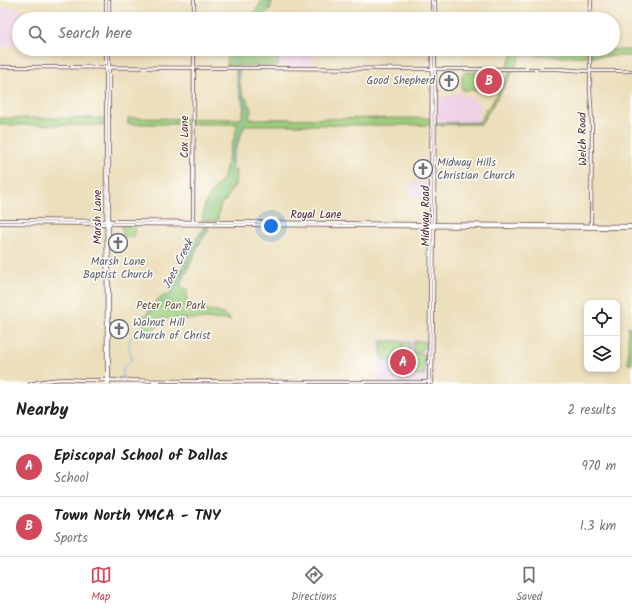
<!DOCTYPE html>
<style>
:root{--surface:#fff;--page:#f6f6f6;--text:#202124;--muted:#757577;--line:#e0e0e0;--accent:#d1495b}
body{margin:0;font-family:Kalam,sans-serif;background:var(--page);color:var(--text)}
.controls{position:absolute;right:12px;bottom:12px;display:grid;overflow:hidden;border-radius:8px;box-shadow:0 2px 6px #0003}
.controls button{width:36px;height:36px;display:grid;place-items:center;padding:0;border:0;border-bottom:1px solid var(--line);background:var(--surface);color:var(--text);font:20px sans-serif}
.you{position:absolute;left:271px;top:226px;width:14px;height:14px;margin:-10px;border:3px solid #fff;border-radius:50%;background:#1a73e8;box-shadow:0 0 0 6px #1a73e833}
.badge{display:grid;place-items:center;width:26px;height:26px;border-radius:50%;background:var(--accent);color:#fff;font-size:13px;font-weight:700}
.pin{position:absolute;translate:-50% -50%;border:2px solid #fff;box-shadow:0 1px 4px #0006}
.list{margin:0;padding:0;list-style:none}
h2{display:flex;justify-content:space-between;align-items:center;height:52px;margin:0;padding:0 16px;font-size:17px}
h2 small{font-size:13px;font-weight:400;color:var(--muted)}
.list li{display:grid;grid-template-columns:26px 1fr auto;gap:12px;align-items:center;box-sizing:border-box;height:60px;padding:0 16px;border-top:1px solid var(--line)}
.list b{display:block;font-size:15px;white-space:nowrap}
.list p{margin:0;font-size:13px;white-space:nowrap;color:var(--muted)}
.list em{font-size:13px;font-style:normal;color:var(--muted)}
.icon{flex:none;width:22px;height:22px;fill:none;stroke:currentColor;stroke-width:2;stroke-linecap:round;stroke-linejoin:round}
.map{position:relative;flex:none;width:632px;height:384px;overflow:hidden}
.search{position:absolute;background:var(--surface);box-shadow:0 2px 6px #0003;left:12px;right:12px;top:12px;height:44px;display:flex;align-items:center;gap:10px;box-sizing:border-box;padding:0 14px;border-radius:22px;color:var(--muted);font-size:15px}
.sheet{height:172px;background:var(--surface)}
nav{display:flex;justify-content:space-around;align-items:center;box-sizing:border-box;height:56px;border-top:1px solid var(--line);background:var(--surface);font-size:11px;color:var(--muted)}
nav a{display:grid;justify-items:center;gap:2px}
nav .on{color:var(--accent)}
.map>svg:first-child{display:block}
</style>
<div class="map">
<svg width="632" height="384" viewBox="0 0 632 384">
<rect width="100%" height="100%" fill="#fdfcf7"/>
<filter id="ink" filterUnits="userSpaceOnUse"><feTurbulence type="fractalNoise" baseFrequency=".025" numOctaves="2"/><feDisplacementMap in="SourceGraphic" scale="8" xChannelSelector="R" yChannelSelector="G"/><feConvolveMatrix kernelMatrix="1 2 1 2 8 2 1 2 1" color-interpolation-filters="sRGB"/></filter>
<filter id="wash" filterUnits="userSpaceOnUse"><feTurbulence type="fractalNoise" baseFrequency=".012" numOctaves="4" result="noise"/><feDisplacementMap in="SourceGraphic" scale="16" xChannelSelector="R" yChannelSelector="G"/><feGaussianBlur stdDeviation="0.9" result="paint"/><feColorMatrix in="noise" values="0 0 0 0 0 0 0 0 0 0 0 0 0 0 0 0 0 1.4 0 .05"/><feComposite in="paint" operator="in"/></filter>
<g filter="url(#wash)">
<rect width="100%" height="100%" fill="#ecdfbc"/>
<!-- built -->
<g fill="#eed0e7">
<path d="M0,8H16L23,10L26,13L27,19H19V46H0Z"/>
<rect x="278" y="49" width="34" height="17"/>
<path d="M454,92H461V96H467L482,106L477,116L482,119L480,122L436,123V97H454Z"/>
<rect x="410" y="182" width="20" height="15"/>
<path d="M378,339L427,340L428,384H378Z"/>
</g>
<!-- green -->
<g fill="#9ccd7c" stroke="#737654">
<path d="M262,0H272L270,9L263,17L262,19H241C252,14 257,12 262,0Z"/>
<path d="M224,49H278V66H227V54L224,52Z"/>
<path d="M589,49V56L562,57L556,56L521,55L515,68H506L515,50Z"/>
<rect x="591" y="50" width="41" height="6"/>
<path d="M236,69H239C238,77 240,87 243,95C246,99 250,104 251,109C251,113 249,116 249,119L431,118L430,125H245L234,153L231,168L236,171L235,185L230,192L226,200C218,204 219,213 218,221H202L205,204L212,192L224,177L226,166L238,124H128V118L241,119C246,106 243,106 240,94C238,87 236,77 236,69Z"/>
<path d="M509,70H514L481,124L436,125V123L480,122L486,110H485L486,108L488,109L509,74Z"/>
<path d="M465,72H477V90H462V75Z"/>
<rect x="0" y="118" width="105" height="7"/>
<path d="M122,225H135V232L132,237H123Z"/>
<path d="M208,226V231L200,242L180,286L188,290L187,293V299L186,303V309C196,313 195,310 205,310C216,310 223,313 231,320L158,318L157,327L149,335L143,332V320L142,319V316H146L152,305L159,299L172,291L195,240L202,231L204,227Z"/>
<rect x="628" y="327" width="4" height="37"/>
<path d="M381,341H402L401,361L382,360L381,359Z"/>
<path d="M415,341L426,342C426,350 421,353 413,353V343Z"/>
<path d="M403,342L410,343L409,363H403Z"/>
<path d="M413,354H425L424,375H412Z"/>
</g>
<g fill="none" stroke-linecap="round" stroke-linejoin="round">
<!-- stream -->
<g stroke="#79b8ed" stroke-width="1">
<path d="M250,19L265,11L267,7V3L265,0"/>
<path d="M206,220L208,210L224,188L230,178L231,161L242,124L247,115L248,108L240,93L237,64L229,53L225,51L224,49"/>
<path d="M118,384L123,376V369L124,366L131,360L132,357L129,347V342L133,334L145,326L154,307L173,295L192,253L204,232L206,226"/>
</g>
</g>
</g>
<g filter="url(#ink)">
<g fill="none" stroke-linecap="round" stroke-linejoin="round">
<defs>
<g id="tertiary">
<path d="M194,19V0"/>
<path d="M590,19L591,0"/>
<path d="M590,49V89L592,124L591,226"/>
<path d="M0,67L251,68L432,69H558L586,71H632"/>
<path d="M193,222L194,49"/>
<path d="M30,384C49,379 63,378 82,380L302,382H431"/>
</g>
<g id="secondary">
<path d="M432,0V19"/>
<path d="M435,0V19"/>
<path d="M106,19V0"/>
<path d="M109,19V0"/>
<path d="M106,49L107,384"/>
<path d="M109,49V384"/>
<path d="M0,220L632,226"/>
<path d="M0,223L632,228"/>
<path d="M429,384L431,226L432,49"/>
<path d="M432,384L434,213L435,49"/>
</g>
</defs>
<!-- tertiary casing -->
<use href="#tertiary" stroke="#623c41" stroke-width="4"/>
<!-- secondary casing -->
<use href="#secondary" stroke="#623c41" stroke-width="4"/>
<!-- tertiary -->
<use href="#tertiary" stroke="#fff" stroke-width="2.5"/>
<!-- secondary -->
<use href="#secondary" stroke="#fff" stroke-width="2.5"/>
</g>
</g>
<!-- icons -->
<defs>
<symbol id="church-ring" viewBox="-11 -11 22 22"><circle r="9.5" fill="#fdfcf7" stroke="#6b7280" stroke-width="1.5"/><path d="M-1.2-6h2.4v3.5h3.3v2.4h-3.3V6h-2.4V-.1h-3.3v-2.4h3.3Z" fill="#6b7280"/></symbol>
</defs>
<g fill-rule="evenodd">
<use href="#church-ring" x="438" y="70" width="22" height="22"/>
<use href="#church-ring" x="412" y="158" width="22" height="22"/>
<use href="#church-ring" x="107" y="232" width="22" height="22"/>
<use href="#church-ring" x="108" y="318" width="22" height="22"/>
</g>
<g text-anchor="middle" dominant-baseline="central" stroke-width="3" stroke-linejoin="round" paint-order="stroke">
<!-- worship labels -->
<g font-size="11" fill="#5b616d" stroke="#fdfcf7" text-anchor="start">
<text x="435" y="81" text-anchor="end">Good Shepherd</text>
<text x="437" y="163">Midway Hills<tspan x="437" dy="13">Christian Church</tspan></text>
<text x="118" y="262" text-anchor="middle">Marsh Lane<tspan x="118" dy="13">Baptist Church</tspan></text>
<text x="133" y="323">Walnut Hill<tspan x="133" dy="13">Church of Christ</tspan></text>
</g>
<!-- street labels -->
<g font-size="11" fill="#4a1f2b" stroke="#fdfcf7">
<text transform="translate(185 137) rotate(-90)">Cox Lane</text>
<text transform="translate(583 139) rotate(-91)">Welch Road</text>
<text x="316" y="215">Royal Lane</text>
<text transform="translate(426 216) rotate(-90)">Midway Road</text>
<text transform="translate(98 217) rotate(-90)">Marsh Lane</text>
</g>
<!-- park labels -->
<g font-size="11" fill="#635343" stroke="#fdfcf7">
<text x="171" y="306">Peter Pan Park</text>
</g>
<!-- water labels -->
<g font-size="12" font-style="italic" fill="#5a556f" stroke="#fdfcf7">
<text transform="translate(178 264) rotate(-63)">Joes Creek</text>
</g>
</g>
</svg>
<div class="controls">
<button><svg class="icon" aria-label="locate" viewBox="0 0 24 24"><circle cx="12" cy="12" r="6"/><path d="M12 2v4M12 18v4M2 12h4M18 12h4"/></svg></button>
<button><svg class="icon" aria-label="layers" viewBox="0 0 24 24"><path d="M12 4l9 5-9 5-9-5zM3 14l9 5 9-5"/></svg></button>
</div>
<div class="you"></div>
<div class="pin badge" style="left:403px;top:362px">A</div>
<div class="pin badge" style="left:489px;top:81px">B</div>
<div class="search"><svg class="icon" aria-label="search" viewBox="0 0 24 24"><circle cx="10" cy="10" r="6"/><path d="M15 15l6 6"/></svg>Search here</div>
</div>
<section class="sheet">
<h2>Nearby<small>2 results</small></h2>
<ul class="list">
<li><span class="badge">A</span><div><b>Episcopal School of Dallas</b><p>School</p></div><em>970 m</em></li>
<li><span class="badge">B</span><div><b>Town North YMCA - TNY</b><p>Sports</p></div><em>1.3 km</em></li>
</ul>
</section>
<nav>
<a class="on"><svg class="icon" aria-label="map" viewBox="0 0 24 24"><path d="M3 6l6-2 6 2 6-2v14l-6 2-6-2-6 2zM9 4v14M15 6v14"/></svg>Map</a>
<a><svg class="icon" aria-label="directions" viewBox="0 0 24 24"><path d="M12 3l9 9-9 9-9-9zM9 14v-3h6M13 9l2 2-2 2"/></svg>Directions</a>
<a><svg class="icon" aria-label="saved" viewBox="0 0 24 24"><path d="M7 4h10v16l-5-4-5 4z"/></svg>Saved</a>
</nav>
